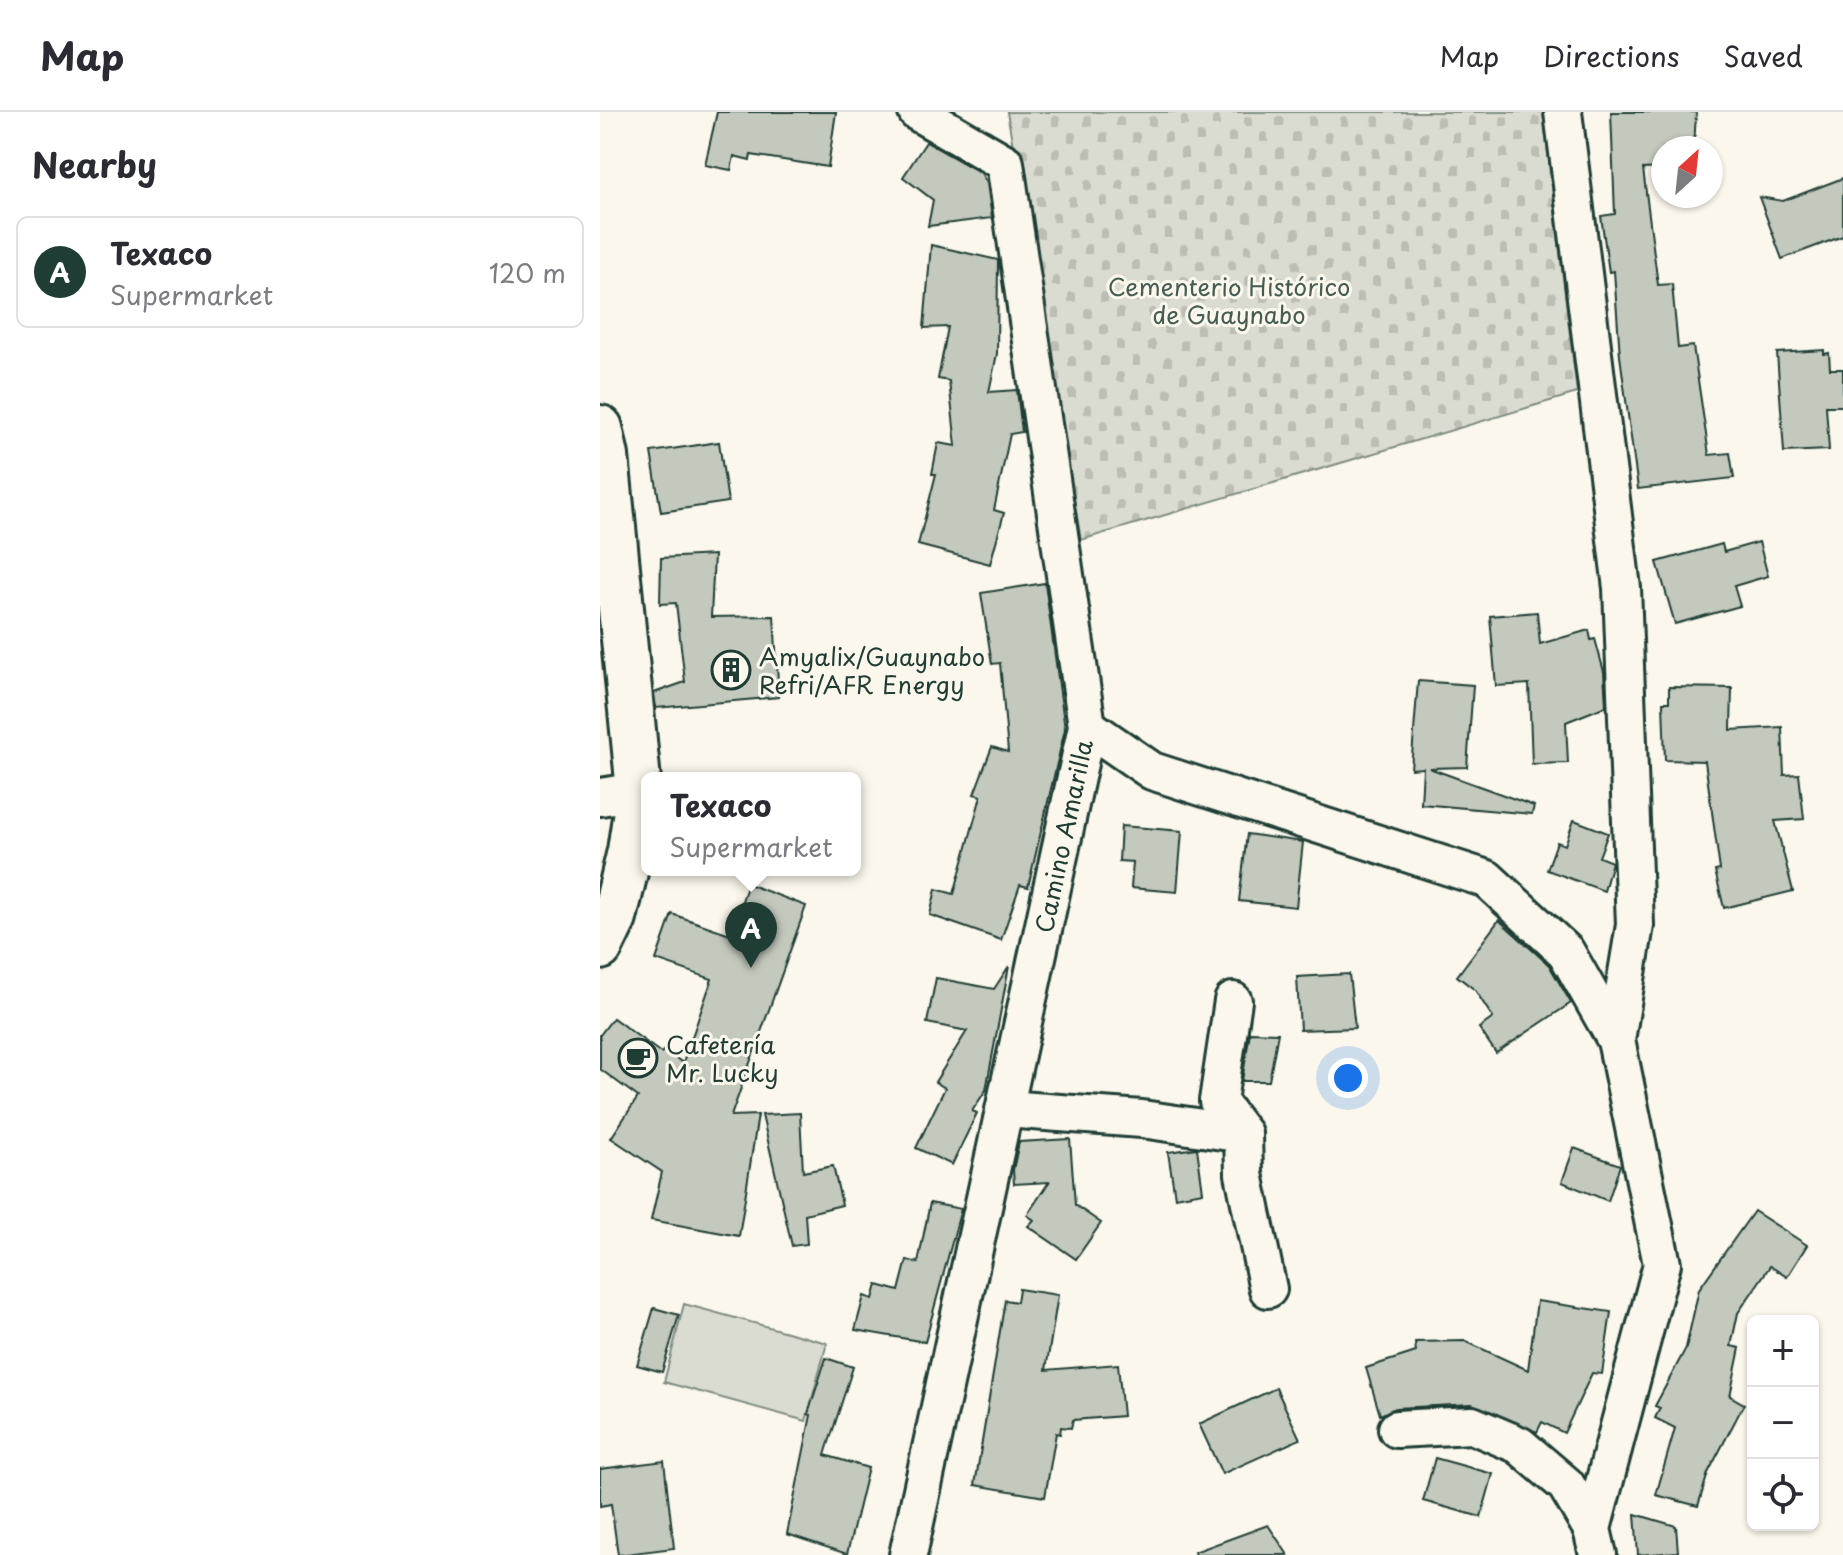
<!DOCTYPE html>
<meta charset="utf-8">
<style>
:root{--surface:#fff;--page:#f7f7f7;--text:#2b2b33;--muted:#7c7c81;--line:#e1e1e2;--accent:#1f3d34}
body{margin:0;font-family:"Playpen Sans",sans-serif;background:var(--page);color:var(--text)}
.controls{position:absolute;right:24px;bottom:24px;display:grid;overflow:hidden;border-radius:12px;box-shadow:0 2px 6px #0004}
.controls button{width:72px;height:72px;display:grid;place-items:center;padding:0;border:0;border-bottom:2px solid var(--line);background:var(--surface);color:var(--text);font:40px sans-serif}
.compass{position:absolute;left:1051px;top:24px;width:72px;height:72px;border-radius:50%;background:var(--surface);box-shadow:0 2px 6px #0004;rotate:27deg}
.you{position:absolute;left:748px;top:966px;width:28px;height:28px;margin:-20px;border:6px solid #fff;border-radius:50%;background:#1a73e8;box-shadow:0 0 0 12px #1a73e833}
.badge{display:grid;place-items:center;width:52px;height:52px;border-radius:50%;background:var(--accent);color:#fff;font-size:26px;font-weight:700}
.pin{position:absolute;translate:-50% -66px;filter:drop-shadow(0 2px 4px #0008)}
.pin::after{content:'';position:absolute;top:42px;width:28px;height:24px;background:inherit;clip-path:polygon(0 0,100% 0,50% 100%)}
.popup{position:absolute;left:41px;top:660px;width:220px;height:104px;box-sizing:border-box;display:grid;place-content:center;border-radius:12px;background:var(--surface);filter:drop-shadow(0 2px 6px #0005);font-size:26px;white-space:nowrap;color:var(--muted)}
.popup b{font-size:30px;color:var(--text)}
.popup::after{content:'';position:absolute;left:50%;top:100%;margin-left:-16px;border:16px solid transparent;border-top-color:var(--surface)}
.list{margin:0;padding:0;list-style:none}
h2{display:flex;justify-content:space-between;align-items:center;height:104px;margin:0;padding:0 32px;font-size:34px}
h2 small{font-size:26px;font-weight:400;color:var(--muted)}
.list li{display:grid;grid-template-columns:52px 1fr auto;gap:24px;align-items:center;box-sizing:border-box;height:112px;margin:0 16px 16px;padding:0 16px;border:2px solid var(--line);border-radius:12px}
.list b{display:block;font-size:30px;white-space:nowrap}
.list p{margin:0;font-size:26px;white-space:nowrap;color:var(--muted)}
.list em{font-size:26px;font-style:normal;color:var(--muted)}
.icon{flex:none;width:44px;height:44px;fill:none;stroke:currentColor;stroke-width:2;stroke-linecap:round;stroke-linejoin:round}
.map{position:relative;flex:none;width:1243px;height:1443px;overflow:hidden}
header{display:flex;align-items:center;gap:48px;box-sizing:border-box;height:112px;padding:0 40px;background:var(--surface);border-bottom:2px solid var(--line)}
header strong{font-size:38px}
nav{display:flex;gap:44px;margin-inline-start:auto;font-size:28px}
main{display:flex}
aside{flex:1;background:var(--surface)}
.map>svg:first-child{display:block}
</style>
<header>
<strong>Map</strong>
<nav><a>Map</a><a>Directions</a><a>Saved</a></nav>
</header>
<main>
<aside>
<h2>Nearby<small></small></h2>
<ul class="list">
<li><span class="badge">A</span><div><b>Texaco</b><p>Supermarket</p></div><em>120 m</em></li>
</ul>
</aside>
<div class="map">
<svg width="1243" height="1443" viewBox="0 0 1243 1443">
<defs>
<pattern id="cemetery-stones" width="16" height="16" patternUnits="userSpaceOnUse" patternTransform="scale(2)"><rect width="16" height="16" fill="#dbdcd1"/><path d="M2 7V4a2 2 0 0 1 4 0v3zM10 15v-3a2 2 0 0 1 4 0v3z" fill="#bcbeb4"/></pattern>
</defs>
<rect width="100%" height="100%" fill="#fbf7ec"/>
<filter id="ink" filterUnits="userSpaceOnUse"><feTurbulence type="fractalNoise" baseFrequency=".0125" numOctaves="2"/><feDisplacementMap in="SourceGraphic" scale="16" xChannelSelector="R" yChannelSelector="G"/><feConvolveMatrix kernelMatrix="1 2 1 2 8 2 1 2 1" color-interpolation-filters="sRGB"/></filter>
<g filter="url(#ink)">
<!-- cemetery -->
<path fill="url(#cemetery-stones)" stroke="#7d8c82" stroke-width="2" d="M407,0H943L977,281L481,428Z"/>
<!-- pitch -->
<path fill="#dbdcd1" stroke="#7d8c82" stroke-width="2" d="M84,1192L227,1231L206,1309L64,1270Z"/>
<!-- building -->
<g fill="#c4c9be" stroke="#1f3d34" stroke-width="2">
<path d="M117,0H236L228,55L151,43L150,48L134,44L131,58L105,53Z"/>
<path d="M1011,0H1096L1094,36H1063V56L1043,57L1058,173L1072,172L1078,236L1093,234L1109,343L1130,341L1134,366L1038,377L1020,244L1014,159L1009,160L1001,104L1015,102Z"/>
<path d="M326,30L381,61L387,71L392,106L328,114L333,88L303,65Z"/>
<path d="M1243,66V124L1182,147L1159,85L1183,89Z"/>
<path d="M331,133L398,148L397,242L389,280L417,278L422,320L410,322L394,398L404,401L390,452L318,433L336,362H332L338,331L356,334L349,269L338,267L348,215L324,216Z"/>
<path d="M1224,238V242L1229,241L1230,257H1243V294H1226L1229,338L1184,340L1177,241Z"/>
<path d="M119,330L128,390L61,400L51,340Z"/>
<path d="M1159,430L1168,464L1134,474L1140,494L1075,512L1057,450L1122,432L1124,440Z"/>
<path d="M114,443L111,505L174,504L179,585L56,596L54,581L85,570L76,491L60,492L61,446Z"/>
<path d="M445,471L465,617L428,775L420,773L401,828L330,803L336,777L354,782L381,684L374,682L392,635L408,640L400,551L392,552L381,481Z"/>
<path d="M937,500L940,532L989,518L991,528L995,527L1004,560L1006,594L966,610L968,651L932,652L929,572L896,574L890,504Z"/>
<path d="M818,569L873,573L867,655L829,656L934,694L932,702L821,692L823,656L811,657Z"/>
<path d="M1069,575L1132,576L1131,618L1182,615L1184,663L1199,662L1204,707L1175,709L1193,779L1124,796L1115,759L1120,758L1105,649L1065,648L1063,590H1069Z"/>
<path d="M974,708L1008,721L999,745L1012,750L1004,779L947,758L957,730L965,733Z"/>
<path d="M521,714L582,719L577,780L531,776L533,750L519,749Z"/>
<path d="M647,722L703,730L696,795L639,789Z"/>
<path d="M148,772L206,794L131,1004L158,1003L139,1124L51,1108L62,1060L11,1026L38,985L0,957V923L13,906L61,941L64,938L83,951L112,867L56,848L72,802L130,822Z"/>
<path d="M899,808L949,853L971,891L896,941L879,916L893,906L875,878L857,864Z"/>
<path d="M409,854L386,978L372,999L377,1001L352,1053L316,1036L345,976L335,970L367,919L327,911L336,866L394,877Z"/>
<path d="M749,862L755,916L700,918L697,865Z"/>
<path d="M650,920L678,921L669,969H642Z"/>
<path d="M200,1001L203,1060L233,1054L242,1093L205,1102L207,1132L192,1134L162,1003Z"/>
<path d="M470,1027L475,1093L501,1111L476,1147L428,1114L434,1108L427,1103L449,1070L414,1072L413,1058L419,1030Z"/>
<path d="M597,1036L603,1080L575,1085L568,1040Z"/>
<path d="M974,1036L1020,1053L1008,1089L962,1070Z"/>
<path d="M330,1091L361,1097L325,1230L255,1218L264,1184L273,1187L277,1173L299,1179L307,1148L318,1151Z"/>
<path d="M1154,1099L1207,1133L1187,1165L1170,1154L1138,1201L1131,1234L1140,1236L1130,1284L1144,1292L1108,1361L1098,1394L1056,1383L1075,1316L1055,1306L1060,1296L1055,1294L1086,1236L1099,1177Z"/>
<path d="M419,1177L458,1183L446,1258L518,1252L523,1304L473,1308L471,1316L461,1315L460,1322L456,1321L445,1385L375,1373L405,1188L417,1190Z"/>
<path d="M937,1189L1011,1200L1002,1262L992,1261L964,1321L942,1310L937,1320L872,1292L796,1296L780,1303L766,1256L816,1240L815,1230L865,1229L928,1258Z"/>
<path d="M54,1196L79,1203L62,1260L37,1253Z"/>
<path d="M226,1246L253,1255L225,1343L268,1356L247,1442L187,1422L211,1303L208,1302Z"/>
<path d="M676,1276L700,1327L622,1362L599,1312Z"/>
<path d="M835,1346L893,1362L881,1405L823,1389Z"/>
<path d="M64,1349L74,1436L18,1443L11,1392L0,1394V1357Z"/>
<path d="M1035,1402L1076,1414L1078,1440L1038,1443Z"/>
<path d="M668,1413L688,1443H595L594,1440Z"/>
</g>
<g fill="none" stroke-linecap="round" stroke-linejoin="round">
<defs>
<g id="street">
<path d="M963,0L1022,476L1035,813L1016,928L1062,1152L992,1417L998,1443"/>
<path d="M487,614L552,659L887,767L966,840L1016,928"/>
<path d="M0,685L39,679"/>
<path d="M633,889L618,989L643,1022L644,1062L668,1177"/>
<path d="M405,997L542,1007L643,1022"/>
<path d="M797,1317L872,1313L919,1333L966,1373L992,1417"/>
<path d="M308,1443L487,614L405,51L317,0"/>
</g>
<path id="secondary" d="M0,316L6,344L39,679L30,739L14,806L0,835"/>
</defs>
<!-- street casing -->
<use href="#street" stroke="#1f3d34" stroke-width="42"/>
<!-- secondary casing -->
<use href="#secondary" stroke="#1f3d34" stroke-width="50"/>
<!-- street -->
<use href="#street" stroke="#fbf7ec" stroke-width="36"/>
<!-- secondary -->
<use href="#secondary" stroke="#fbf7ec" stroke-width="44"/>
</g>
</g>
<!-- icons -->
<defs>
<symbol id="building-ring" viewBox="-11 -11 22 22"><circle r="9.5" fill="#fbf7ec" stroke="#1f3d34" stroke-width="1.5"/><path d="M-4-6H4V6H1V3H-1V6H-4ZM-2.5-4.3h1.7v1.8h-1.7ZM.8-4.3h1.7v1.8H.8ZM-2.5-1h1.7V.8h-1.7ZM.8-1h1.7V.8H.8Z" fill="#1f3d34"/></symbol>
<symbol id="cafe-ring" viewBox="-11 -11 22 22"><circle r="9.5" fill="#fbf7ec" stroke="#1f3d34" stroke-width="1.5"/><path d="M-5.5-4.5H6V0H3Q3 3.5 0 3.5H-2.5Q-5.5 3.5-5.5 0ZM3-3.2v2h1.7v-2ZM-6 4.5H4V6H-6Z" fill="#1f3d34"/></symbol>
</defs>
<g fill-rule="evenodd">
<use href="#building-ring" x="109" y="536" width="44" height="44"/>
<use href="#cafe-ring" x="16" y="924" width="44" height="44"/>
</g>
<g text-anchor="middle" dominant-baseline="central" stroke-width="6" stroke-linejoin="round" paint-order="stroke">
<!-- park labels -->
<g font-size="24" fill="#455d53" stroke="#fbf7ec">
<text x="629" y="174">Cementerio Histórico<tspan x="629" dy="28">de Guaynabo</tspan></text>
</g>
<!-- poi labels -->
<g font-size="24" fill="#1f3d34" stroke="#fbf7ec" text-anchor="start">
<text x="159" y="544">Amyalix/Guaynabo<tspan x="159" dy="28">Refri/AFR Energy</tspan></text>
<text x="66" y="932">Cafetería<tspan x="66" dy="28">Mr. Lucky</tspan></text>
</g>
<!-- street labels -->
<g font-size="24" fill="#1f3d34" stroke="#fbf7ec">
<text transform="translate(463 724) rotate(-78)">Camino Amarilla</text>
</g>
</g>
</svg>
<div class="controls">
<button>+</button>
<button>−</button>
<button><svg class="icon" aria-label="locate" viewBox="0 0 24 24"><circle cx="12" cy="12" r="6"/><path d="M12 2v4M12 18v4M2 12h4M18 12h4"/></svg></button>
</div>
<svg class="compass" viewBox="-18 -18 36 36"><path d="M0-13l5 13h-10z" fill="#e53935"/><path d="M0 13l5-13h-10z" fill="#7c7c81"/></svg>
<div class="you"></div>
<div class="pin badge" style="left:151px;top:856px">A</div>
<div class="popup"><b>Texaco</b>Supermarket</div>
</div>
</main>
